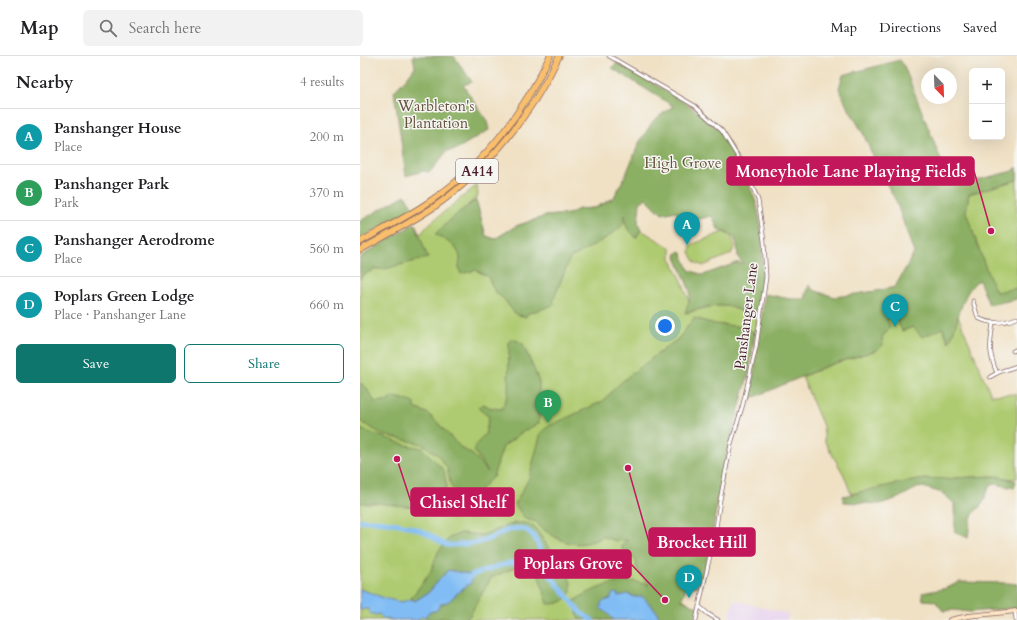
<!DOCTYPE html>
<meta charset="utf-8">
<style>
:root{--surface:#fff;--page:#f2f2f2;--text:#202124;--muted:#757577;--line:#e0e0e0;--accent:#0f766e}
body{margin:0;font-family:Cardo,serif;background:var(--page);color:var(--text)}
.controls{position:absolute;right:12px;top:12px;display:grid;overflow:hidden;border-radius:6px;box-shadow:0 4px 16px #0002}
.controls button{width:36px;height:36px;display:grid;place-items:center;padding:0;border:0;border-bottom:1px solid var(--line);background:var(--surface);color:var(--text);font:20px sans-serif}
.compass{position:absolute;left:561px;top:12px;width:36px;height:36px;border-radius:50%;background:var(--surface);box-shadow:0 4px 16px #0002;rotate:157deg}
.you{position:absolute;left:305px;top:270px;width:14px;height:14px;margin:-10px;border:3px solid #fff;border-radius:50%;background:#1a73e8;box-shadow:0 0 0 6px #1a73e833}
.badge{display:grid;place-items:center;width:26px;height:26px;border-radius:50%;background:var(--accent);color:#fff;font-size:13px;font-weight:700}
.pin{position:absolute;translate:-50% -33px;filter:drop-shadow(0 1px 2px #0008)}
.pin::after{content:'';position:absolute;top:21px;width:14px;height:12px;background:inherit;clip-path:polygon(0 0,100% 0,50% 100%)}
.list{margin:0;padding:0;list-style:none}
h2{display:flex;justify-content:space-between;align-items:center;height:52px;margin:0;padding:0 16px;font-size:17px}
h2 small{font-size:13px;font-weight:400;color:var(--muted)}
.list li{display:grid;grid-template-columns:26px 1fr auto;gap:12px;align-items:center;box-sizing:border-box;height:56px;padding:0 16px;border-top:1px solid var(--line)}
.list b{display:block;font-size:15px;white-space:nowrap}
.list p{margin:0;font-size:13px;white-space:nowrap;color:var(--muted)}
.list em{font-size:13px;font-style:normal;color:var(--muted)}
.actions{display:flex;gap:8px;padding:12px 16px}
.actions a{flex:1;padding:9px 0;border:1px solid var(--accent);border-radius:6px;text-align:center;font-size:14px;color:var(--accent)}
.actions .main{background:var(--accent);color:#fff}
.icon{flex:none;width:22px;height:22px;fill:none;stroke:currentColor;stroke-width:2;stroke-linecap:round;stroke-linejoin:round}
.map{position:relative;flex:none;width:657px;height:564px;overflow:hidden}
header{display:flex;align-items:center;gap:24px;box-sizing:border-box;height:56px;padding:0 20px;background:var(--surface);border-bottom:1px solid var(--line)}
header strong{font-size:19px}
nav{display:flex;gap:22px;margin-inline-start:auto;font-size:14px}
.search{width:280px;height:36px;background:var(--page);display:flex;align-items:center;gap:10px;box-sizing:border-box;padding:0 14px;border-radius:6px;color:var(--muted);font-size:15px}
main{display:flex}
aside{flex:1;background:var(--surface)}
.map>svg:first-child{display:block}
</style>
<header>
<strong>Map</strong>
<div class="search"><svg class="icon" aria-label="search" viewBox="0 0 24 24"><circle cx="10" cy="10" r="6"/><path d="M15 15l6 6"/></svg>Search here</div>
<nav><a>Map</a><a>Directions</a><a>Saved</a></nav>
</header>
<main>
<aside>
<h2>Nearby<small>4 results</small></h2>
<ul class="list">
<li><span class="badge" style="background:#0f9aa8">A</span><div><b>Panshanger House</b><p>Place</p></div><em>200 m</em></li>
<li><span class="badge" style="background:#2e9e5b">B</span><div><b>Panshanger Park</b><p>Park</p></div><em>370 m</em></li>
<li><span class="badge" style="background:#0f9aa8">C</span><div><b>Panshanger Aerodrome</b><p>Place</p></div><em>560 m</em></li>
<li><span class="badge" style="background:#0f9aa8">D</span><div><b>Poplars Green Lodge</b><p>Place · Panshanger Lane</p></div><em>660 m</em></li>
</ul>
<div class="actions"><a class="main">Save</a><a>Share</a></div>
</aside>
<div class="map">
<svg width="657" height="564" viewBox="0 0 657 564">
<rect width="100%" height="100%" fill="#f6f6f2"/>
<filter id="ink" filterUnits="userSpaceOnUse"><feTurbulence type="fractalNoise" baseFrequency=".025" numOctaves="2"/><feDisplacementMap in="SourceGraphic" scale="8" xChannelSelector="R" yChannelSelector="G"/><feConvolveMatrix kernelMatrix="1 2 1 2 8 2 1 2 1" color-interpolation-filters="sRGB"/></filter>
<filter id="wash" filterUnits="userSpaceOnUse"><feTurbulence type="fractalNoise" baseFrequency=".012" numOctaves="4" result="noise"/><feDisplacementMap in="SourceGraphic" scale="16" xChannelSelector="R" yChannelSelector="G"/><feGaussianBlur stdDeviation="0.9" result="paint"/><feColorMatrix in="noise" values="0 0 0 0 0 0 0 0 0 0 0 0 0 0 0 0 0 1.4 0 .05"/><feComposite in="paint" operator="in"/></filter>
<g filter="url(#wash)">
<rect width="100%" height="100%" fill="#f0e1c5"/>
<!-- built -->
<path fill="#e7d2ef" d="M374,544L428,558L427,564H369Z"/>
<!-- green -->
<g fill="#afcb71" stroke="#7c754e">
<path d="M657,116V240L629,246L600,157L602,135Z"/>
<path d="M117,129L118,140L107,150L116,144L126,180L135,183L156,170L186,160L209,158L219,153L235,152L252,143L281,174L311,192V202L323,227L329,246L326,257C349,251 364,244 386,258L399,254L389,316L370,385L360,427L353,472L341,531L326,530L322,542L331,549L338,551L334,564H0V201L55,167L60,179L68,169Z"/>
<path d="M363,176L371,180L375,190L371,198L343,210L335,206L330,196L331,189Z"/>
<path d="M535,260L553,271L583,272L588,285L593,278L598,260L631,339L657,338V422L653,423L635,420L594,422L590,424L566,423L491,438L484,419L465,386L463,370L442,321L469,309L517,294L522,281L530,272L527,263Z"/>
</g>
<!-- forest -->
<g fill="#8baf63" stroke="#6a6747">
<path d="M53,0H94L112,26L103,29L127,65L129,74L95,94L87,95L70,116L63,115L46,120L34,35L45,24L55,11Z"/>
<path d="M540,4L544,10L588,122L595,127H605L653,115L657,111V124L609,138L606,156L628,218L636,236L657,232V243L629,249L619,224C600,236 599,268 589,286L583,272L562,281L553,271L542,275L535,260L527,263L530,272L522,281L523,289L517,294L469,309L390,343L405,238L430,243H445L449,229L451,232L456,235L475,241L516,235L535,231L554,197L536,145L518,112L503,77L487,50L479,32L483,19Z"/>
<path d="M257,7C290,26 332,47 359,74C370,86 377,102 383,116C388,127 394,139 397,150C405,184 403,219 399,254L386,258C364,244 348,251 325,257L329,246L330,235L316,201L317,197L321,195L329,214L343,219L379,206L381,208H383L378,201L377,188L373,180L358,173L352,160L321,167L316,155L302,158L286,142L280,147L278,167L281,174L276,182L266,170L265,159C264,161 264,166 263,168C259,176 219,198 210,202L193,245L195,248C185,253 176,254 167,258L166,261L155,258L144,243L135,236L128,221L116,214L101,218C98,212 99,210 100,203C100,191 84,183 75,178L99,156L116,144L126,180L135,183L156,170L186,160L209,158L219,153L235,152L252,143L254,141L267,116L279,87L293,65L313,50L252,12Z"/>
<path d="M45,139L54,153L0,183V165Z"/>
<path d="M55,167L68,202L24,213H15L3,219L0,223V201Z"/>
<path d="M334,262L355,268L376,270L395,276L389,316L370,385L360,427L353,472L341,531L326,530L322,544L331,549L338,551L334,564H301L296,555L290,548L269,538L258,540L244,545L242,550L240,552L244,554L254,564H219L214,545C231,534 249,526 270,525C276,525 283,528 289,529L277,513L276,503L267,502L261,490L268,484L256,485L243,481C223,491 208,490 189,477C184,474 180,472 177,466L165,463L155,448L169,422L181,376L189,370L243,345L256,331L271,318L319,282Z"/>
<path d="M154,283L163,288L179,325V367L161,377L143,391L133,421L112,442L103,440L91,431L87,412L78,399L62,388L23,379L0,365V327L5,330L15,346L30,344L31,341L40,342L55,347V352L67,357L77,366L100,391L113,399L128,416L114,395L115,390L125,378L129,361L118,352L124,348L131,352L142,353L148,338L149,285Z"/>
<path d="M0,373L46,389L62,392L84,414L87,432L55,451L15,447H0Z"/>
<path d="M635,420L656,425L654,432L635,428L631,429L628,433L623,447L614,457L610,464L608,482L595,476L594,447L582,437L563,431L557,432L538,442L520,448L484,446L483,440C506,435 571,417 590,424L593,422Z"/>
<path d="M155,467H164L173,469L189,492L203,503L211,527V536C204,546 201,548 188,548L177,515L156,511L131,522L109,561C101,564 93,564 85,561C78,564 72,564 65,561C68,556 71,555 76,555C83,545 84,549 91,543C97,538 103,532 111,527L112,519L88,514L69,536L55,545L51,542L70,517L78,496L89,482L101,477L122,479Z"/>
<path d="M599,526L648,527L657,528V552L610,556L594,554L583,555L575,545L563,544L562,537L587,532Z"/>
</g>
<!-- water -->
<g fill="#81bdf4" stroke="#666e90">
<path d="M88,514L113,519L111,527L102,533L89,545L81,548L76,555C71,555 68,556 65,561H61L58,564H31L28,562L25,564L19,558L16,559L13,558H11L9,556V553H5L0,554V533L27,543L41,546L52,543L55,545L69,536Z"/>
<path d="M257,537L258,540L269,538L274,541H283L296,555L301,564H254L244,554H242L240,552L242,550L240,548L244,545L251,543L252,538Z"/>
</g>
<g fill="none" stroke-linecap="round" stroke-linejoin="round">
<!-- river -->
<g stroke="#81bdf4" stroke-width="5">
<path d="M0,465C21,464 49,468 68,478C74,481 80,487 87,489C92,490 118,487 123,485C138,481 150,468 166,474C178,479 181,499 185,511"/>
<path d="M108,523L112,519L148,507L179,506L221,557L232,564"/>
</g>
</g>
</g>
<g filter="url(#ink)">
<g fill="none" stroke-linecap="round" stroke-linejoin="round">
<defs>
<g id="street">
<path d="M249,0L335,50L362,75L384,111L398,144L404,185L406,221L396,291L383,348L371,388L360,444L356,472L336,564"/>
<path d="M613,245L618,262C631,269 644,267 657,262"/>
<path d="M633,267C630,289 628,296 637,317"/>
<path d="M653,295L657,293"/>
<path d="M630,321L639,316L657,310"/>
<path d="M340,551L348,558L358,564"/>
<path d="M655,555L656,564"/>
</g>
<path id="secondary" d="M590,564L608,560L657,555"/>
<g id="highway">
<path d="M0,186C23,173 47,161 69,146C123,110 162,58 190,0"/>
<path d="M0,194C25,180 50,167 74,151C126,115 172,58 199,0"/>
</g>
</defs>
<!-- street casing -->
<use href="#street" stroke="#846361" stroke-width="4.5"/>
<!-- secondary casing -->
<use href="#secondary" stroke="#846361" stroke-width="5.5"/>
<!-- highway casing -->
<use href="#highway" stroke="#846361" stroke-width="7"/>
<!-- street -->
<use href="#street" stroke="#fff" stroke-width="3"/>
<!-- secondary -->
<use href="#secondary" stroke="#fde5c5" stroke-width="4"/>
<!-- highway -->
<use href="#highway" stroke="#f9bf6d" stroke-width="5.5"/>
</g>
</g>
<g text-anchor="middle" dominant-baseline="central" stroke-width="3" stroke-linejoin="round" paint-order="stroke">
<!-- shield labels -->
<rect fill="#f6f6f2" stroke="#7e6067" stroke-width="1" x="96" y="103" width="42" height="24" rx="3"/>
<g font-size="14" font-weight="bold" fill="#4a1f2b">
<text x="117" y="115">A414</text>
</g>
<!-- park labels -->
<g font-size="15" fill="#685340" stroke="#f6f6f2">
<text x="76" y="50">Warbleton's<tspan x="76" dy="17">Plantation</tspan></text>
<text x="323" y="107">High Grove</text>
</g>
<!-- street labels -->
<g font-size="15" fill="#4a1f2b" stroke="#f6f6f2">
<text transform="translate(386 260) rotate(-83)">Panshanger Lane</text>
</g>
</g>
<!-- callouts -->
<path fill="none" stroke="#c2185b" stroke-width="1.5" d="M631 175L614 115M37 403L51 446M268 412L289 486M305 544L271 508"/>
<g fill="#c2185b" stroke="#f6f6f2" stroke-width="1.5">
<circle cx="631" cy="175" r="4"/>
<circle cx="37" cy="403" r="4"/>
<circle cx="268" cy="412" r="4"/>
<circle cx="305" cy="544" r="4"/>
</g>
<g fill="#c2185b" stroke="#c2185b" stroke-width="1.5">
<rect x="367" y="101" width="247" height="28" rx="4"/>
<rect x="51" y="432" width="103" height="28" rx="4"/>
<rect x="289" y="472" width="106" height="28" rx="4"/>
<rect x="155" y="494" width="116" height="28" rx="4"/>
</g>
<g font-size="16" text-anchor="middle" font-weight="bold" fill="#fff">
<text x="491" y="121">Moneyhole Lane Playing Fields</text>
<text x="103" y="452">Chisel Shelf</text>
<text x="342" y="492">Brocket Hill</text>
<text x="213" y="513">Poplars Grove</text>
</g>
</svg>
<div class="controls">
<button>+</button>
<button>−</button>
</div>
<svg class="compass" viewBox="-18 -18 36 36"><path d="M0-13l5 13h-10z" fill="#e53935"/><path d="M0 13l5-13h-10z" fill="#757577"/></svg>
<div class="you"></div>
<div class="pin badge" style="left:327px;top:189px;background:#0f9aa8">A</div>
<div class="pin badge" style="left:188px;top:367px;background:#2e9e5b">B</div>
<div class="pin badge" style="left:535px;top:271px;background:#0f9aa8">C</div>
<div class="pin badge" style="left:329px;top:542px;background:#0f9aa8">D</div>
</div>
</main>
